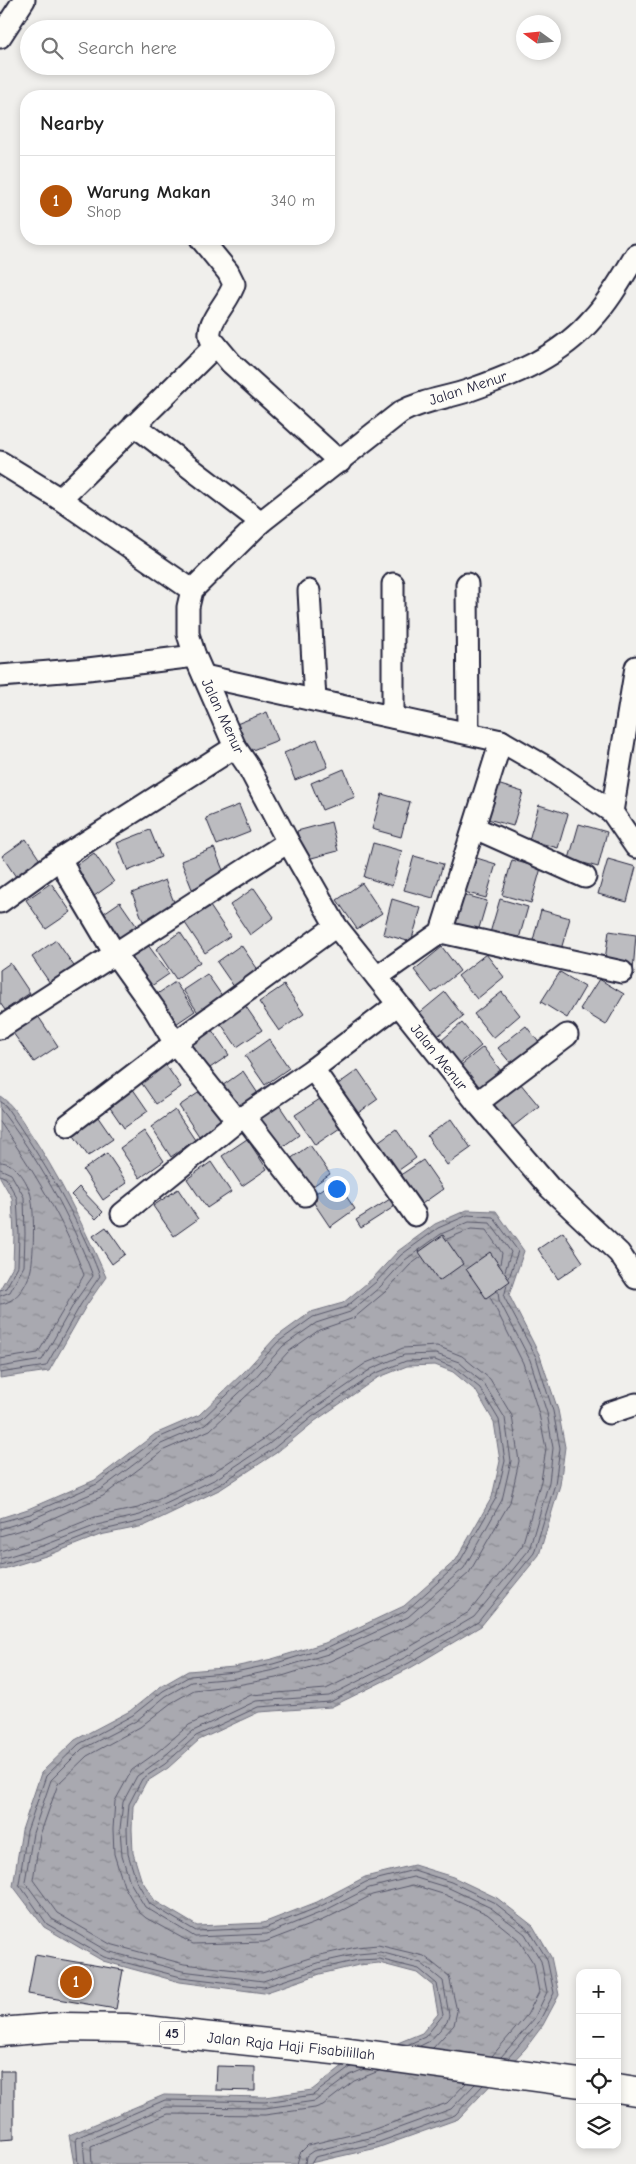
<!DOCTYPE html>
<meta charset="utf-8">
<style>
:root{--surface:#fff;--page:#f6f6f6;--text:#222;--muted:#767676;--line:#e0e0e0;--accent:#b45309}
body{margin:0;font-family:"Comic Neue",sans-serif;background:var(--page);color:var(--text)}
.controls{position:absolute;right:15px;bottom:15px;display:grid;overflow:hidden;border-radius:10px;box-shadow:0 2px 8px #0003}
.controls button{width:45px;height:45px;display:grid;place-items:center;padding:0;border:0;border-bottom:1px solid var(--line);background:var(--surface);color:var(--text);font:25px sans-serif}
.compass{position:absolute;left:516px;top:15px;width:45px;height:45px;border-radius:50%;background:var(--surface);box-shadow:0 2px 8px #0003;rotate:285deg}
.you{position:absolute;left:336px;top:1188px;width:18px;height:18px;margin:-12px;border:4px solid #fff;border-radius:50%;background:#1a73e8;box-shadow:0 0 0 8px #1a73e833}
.badge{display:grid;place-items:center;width:32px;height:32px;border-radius:50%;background:var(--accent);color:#fff;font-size:16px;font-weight:700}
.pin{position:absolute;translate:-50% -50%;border:2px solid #fff;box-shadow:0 1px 5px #0006}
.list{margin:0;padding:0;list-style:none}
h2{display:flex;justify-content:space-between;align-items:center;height:65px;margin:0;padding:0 20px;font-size:21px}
h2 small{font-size:16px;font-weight:400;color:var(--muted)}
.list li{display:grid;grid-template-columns:32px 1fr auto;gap:15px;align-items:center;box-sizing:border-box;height:90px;padding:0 20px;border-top:1px solid var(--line)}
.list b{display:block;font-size:19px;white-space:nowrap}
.list p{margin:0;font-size:16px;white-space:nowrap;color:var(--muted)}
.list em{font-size:16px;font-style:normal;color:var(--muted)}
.icon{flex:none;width:28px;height:28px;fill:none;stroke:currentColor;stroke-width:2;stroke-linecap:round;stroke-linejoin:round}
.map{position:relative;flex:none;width:636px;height:2164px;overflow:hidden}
.search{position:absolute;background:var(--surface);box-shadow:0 2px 8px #0003;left:20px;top:20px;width:315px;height:55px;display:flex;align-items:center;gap:12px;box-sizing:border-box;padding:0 18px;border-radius:28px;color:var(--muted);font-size:19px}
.panel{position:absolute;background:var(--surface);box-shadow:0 2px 8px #0003;left:20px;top:90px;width:315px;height:155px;border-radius:20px}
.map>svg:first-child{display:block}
</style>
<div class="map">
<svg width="636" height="2164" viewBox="0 0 636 2164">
<defs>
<pattern id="water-ripples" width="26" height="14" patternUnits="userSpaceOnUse" patternTransform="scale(1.25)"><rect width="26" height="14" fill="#a9a9b0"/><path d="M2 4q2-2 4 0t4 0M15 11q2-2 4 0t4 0" fill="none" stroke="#898990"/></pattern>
</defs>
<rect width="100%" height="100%" fill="#f0efec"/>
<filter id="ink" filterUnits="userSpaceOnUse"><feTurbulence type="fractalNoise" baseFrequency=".02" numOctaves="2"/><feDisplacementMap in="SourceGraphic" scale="10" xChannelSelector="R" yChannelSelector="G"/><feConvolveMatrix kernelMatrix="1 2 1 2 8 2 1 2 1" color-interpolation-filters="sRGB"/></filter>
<g filter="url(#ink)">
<!-- water -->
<g fill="url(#water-ripples)" stroke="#737381">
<path d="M0,1096C12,1104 19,1116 27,1128C59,1175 83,1225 106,1277L86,1306L49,1371L0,1378V1289L13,1266L14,1234L12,1198L0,1177Z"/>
<path d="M467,1210L496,1211L524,1251L509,1295L540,1356L558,1410L565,1447L560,1485L539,1555L481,1626L412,1667L331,1707L259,1712L199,1740L168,1768L146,1782L133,1806L132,1829L133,1853L141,1879L155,1901L197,1926L263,1923L317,1902L365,1877L414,1865L453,1877L497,1898L533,1926L551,1957L559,1995L543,2025L525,2049L458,2119L377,2148L306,2164H74L69,2135L164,2095L265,2097L312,2090L344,2065L422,2033L438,2014L433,1986L417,1973L379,1963L359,1965L320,1974L264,1993L180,1982L103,1961L44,1927L13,1886L22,1830L41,1773L75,1740L130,1711L160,1687L188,1671L234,1667L272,1659L325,1643L404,1606L456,1560L492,1497L500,1461L494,1422L476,1391L453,1372L435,1365L407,1366L377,1378L315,1421L276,1453L221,1489L144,1526L100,1535L49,1555L0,1570V1518L28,1509L95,1480L155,1434L199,1415L244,1372L275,1338L311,1312L343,1303L373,1278L398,1251L435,1224Z"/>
</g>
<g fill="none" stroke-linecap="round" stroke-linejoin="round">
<!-- shore -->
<g stroke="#58586a" stroke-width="1">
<path d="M0,1102L5,1105C42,1159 77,1215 100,1276L81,1304L46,1366L0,1373"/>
<path d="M0,1109C38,1158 71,1217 93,1276L76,1300L42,1360L0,1367"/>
<path d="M0,1122C33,1170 64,1220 84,1275L38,1353L0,1359"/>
<path d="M0,1162C15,1162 26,1179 30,1192C35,1207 34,1253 31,1269C28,1284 16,1303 0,1304"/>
<path d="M0,1169L11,1174L24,1197L25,1234L24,1266L10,1292L0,1296"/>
<path d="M0,1175L6,1178L17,1198L19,1234L18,1266L6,1288L0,1290"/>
<path d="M447,1239L471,1229L486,1230L502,1253L500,1264"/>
<path d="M507,1285L504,1297L536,1357L553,1411L560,1448L555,1484L534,1553L478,1622L409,1663L330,1702L258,1707L196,1736L165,1764L142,1779L129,1804L127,1829L128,1854L136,1880L150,1904L196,1931L265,1928L319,1907L366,1882L414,1870L451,1882L495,1903L529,1930L547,1959L554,1993L539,2022L508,2058"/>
<path d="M498,1291L499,1300L530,1360L547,1413L553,1448L549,1482L529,1550L474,1617L406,1657L329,1696L256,1701L193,1731L161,1759L137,1776L123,1802L120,1829L122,1856L130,1882L145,1907L195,1937L267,1934L322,1912L369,1888L413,1877L449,1888L491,1908L525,1934L541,1961L547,1992L534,2019L501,2057"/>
<path d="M490,1297L523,1363L539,1414L546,1448L541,1481L522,1546L469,1612L403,1651L326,1689L251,1695L189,1725L156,1753L132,1770L115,1801L113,1829L114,1854L124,1886L139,1912L146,1918L193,1944L265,1942L325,1919L372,1895L413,1885L446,1895L487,1914L518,1939L534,1964L539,1992L527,2015L492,2056"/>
<path d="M0,1522L30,1514L97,1484L158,1438L202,1419L248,1375L278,1342L313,1317L346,1307L376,1282L401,1255L438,1228L468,1215L493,1217L518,1251L509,1278"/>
<path d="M0,1529L32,1519L100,1490L161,1444L205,1425L253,1380L283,1346L316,1323L350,1312L380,1287L405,1260L441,1234L469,1222L490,1223L511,1252L505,1271"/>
<path d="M0,1536L35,1526L103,1496L164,1450L210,1430L258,1385L288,1352L319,1330L354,1318L385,1292L410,1265L421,1257"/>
<path d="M0,1551L43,1538L95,1517L138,1508L212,1473L265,1438L304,1406L366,1363L403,1348L437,1346L462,1356L490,1379L512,1416L519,1461L510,1502L469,1573L411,1624L330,1661L276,1678L237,1685L194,1690L171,1703L140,1727L87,1756L58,1784L40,1835L33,1880L57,1913L110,1944L184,1964L262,1973L316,1956L356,1947L378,1945L424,1956L449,1976L457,2011L454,2025L433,2048"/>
<path d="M0,1559L45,1545L97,1525L140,1515L216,1479L269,1444L309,1412L371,1369L404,1355L436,1354L459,1362L484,1384L505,1418L511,1461L502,1500L464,1568L408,1617L328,1654L274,1670L236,1678L191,1682L166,1696L136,1721L82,1749L51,1780L33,1833L25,1882L52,1919L107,1951L182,1971L263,1981L317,1963L358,1954L380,1952L421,1963L443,1981L449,2015L447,2022L430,2041L420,2046"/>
<path d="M0,1565L48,1551L99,1531L142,1521L219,1485L273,1449L312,1417L374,1374L406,1361L435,1360L455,1368L480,1388L499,1420L505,1461L496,1498L459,1563L406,1611L326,1648L273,1664L235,1672L190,1676L163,1691L133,1715L79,1744L46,1776L27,1831L19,1884L47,1924L104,1957L181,1977L264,1987L319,1969L358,1960L379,1959L419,1969L437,1984L443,2015L425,2037L407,2045"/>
<path d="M78,2164L76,2138L165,2100L265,2102L313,2095L351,2067"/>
<path d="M85,2164L83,2142L166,2107L265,2108L315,2101L350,2075L364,2069"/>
<path d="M92,2164L91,2146L168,2114L265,2115L315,2108L323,2105L354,2081L379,2071"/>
<path d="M297,2164L300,2153L308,2145L372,2130L447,2103L466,2083"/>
<path d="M305,2164L306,2156L313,2151L374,2137L451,2109L475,2084"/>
<path d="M311,2164L315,2157L376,2143L455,2115L483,2085"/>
</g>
</g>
<!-- building -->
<g fill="#bcbcc0" stroke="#22223b">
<path d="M267,712L278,740L245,753L234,725Z"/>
<path d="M317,739L328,767L295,780L284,753Z"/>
<path d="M344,769L355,797L322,810L311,783Z"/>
<path d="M494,783L523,792L513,826L484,818Z"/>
<path d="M382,794L410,802L401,837L372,829Z"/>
<path d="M239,805L250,832L217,845L206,818Z"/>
<path d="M539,805L568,814L558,848L529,840Z"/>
<path d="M331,822L338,851L304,860L297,831Z"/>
<path d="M579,824L607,832L598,867L569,859Z"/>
<path d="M150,830L161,857L128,871L117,843Z"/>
<path d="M26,839L46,869L22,886L2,856Z"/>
<path d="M373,843L402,851L392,886L364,877Z"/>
<path d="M214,848L225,875L192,889L181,861Z"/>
<path d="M94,853L114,882L90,899L70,870Z"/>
<path d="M467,855L496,864L486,898L457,890Z"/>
<path d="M414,856L443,864L433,898L404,890Z"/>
<path d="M608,859L636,867L627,902L598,894Z"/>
<path d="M512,860L541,868L531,903L502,895Z"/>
<path d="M165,880L176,907L143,921L132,893Z"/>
<path d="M51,883L71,912L46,929L26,900Z"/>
<path d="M362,883L382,913L357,929L337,900Z"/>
<path d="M254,888L274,917L250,935L230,905Z"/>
<path d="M458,893L487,901L477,935L448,927Z"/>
<path d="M392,899L421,908L411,942L383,934Z"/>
<path d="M500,899L528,907L518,942L490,933Z"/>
<path d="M120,902L140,931L115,948L95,919Z"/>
<path d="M210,906L230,936L205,953L185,923Z"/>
<path d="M541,910L570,918L560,953L532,944Z"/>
<path d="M609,931L636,935L633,971L604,967Z"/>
<path d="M180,932L200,962L176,979L156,949Z"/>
<path d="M56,940L76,969L52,986L32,957Z"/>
<path d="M148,945L169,974L144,991L124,962Z"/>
<path d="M241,945L261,974L237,991L217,962Z"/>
<path d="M442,947L460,971L432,993L414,970Z"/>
<path d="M486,954L504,977L477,999L458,976Z"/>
<path d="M10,963L30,993L5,1010L0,1003V970Z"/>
<path d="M560,972L585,987L567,1018L541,1002Z"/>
<path d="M207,974L227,1003L203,1020L183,990Z"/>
<path d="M599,979L624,994L606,1025L580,1009Z"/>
<path d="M175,982L195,1011L170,1028L150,999Z"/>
<path d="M284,985L304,1014L279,1031L259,1002Z"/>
<path d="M445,992L463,1016L435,1038L417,1015Z"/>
<path d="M502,992L520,1015L493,1038L474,1014Z"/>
<path d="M242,1001L262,1030L237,1047L217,1018Z"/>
<path d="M38,1016L58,1046L34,1062L13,1033Z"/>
<path d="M462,1023L481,1046L453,1069L435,1046Z"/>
<path d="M209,1026L229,1055L204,1072L184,1043Z"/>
<path d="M526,1026L544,1049L517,1071L498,1048Z"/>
<path d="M269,1039L289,1068L265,1085L245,1056Z"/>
<path d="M483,1047L501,1071L473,1093L455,1070Z"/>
<path d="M161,1058L181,1087L156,1104L136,1075Z"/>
<path d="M358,1070L378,1099L354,1116L334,1087Z"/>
<path d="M243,1071L263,1101L239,1118L219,1088Z"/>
<path d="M128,1082L148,1111L124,1128L104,1099Z"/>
<path d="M520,1083L539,1106L511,1128L493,1105Z"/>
<path d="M204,1089L224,1119L199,1136L179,1106Z"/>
<path d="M320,1099L340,1128L315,1145L295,1115Z"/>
<path d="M279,1105L299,1135L275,1152L255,1122Z"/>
<path d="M93,1110L113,1139L88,1156L68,1127Z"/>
<path d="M175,1110L195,1140L171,1157L151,1127Z"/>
<path d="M451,1119L471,1148L447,1165L427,1136Z"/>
<path d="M396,1129L416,1158L392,1175L372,1146Z"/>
<path d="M144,1131L164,1161L140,1178L120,1148Z"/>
<path d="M247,1139L267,1169L242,1186L222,1156Z"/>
<path d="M310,1145L330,1174L306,1191L286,1162Z"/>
<path d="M107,1153L127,1183L103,1200L83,1170Z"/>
<path d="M423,1160L443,1189L419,1206L399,1176Z"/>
<path d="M211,1162L231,1192L207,1208L187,1179Z"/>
<path d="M335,1180L355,1209L330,1227L310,1197Z"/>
<path d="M79,1187L103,1212L96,1219L71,1195Z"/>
<path d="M178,1189L198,1219L174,1236L153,1206Z"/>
<path d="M395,1196L400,1203L361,1228L356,1220Z"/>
<path d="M106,1227L125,1254L112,1264L93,1236Z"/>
<path d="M563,1232L583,1262L558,1279L538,1249Z"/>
<path d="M443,1235L463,1264L439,1281L419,1252Z"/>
<path d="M490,1252L510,1281L486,1298L466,1269Z"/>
<path d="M35,1955L123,1970L116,2009L28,1994Z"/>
<path d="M217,2066L255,2067V2091L216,2090Z"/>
<path d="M0,2071H14V2139L0,2140Z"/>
</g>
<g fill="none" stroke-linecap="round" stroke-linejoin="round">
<defs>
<g id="minor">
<path d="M0,37L24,0"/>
<path d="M201,239L228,272L234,284C230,301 204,323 211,339L231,363L340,462"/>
<path d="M636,255C623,276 610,300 593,318C561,356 516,374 470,390C447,398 423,400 401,412L261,522L192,590L188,607V634L195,656L235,747L248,766L288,842L336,926L477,1103L550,1188L619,1253L636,1278"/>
<path d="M134,425L261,522"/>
<path d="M0,462L60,499L192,590"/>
<path d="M60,499L216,345"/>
<path d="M393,584V717"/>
<path d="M467,584L468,733"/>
<path d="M309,591L315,700"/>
<path d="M0,676L88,669L195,656"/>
<path d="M204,676L501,741L546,767L612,812L636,847"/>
<path d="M612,812L636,667"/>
<path d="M475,828L585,877"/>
<path d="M61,858L68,875L115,954L155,1010L175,1043L237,1121"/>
<path d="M0,902L61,858L235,747"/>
<path d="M441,932L622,972"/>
<path d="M377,977L441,932L501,741"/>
<path d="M0,1028L288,842"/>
<path d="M313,1069L415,1215"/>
<path d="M477,1103L567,1035"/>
<path d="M245,1117L305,1195"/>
<path d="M68,1125L175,1043L336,926"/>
<path d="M122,1214L237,1121L313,1069L397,1005"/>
<path d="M609,1413L636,1404"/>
</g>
<g id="highway">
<path d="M0,2032L63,2027L127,2028L343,2051L580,2083"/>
<path d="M617,2088L636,2091"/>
</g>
</defs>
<!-- minor casing -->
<use href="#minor" stroke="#22223b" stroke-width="25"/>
<!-- highway casing -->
<use href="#highway" stroke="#22223b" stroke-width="31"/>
<!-- minor -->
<use href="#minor" stroke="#fdfcf7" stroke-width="21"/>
<!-- highway -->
<use href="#highway" stroke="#fdfcf7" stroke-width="28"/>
</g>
</g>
<g text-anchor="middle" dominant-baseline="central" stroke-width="5" stroke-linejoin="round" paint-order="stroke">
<!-- shield labels -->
<rect fill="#fdfcf7" stroke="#646373" stroke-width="1" x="159.5" y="2021.5" width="25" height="23" rx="4"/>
<g font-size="14" font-weight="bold" fill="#22223b">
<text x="172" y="2033">45</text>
</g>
<!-- street labels -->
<g font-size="15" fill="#22223b" stroke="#fdfcf7">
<text transform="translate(468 388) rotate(-18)">Jalan Menur</text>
<text transform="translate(223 716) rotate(65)">Jalan Menur</text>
<text transform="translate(439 1057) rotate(51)">Jalan Menur</text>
<text transform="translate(291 2046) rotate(6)">Jalan Raja Haji Fisabilillah</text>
</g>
</g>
</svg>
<div class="controls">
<button>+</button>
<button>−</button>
<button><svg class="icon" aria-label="locate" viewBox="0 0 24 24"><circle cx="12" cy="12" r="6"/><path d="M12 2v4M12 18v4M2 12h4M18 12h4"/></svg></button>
<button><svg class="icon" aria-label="layers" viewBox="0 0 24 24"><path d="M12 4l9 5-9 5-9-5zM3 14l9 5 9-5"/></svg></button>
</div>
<svg class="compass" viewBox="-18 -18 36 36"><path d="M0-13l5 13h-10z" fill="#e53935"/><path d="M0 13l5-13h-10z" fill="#767676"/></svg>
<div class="you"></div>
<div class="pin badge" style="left:76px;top:1982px">1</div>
<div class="search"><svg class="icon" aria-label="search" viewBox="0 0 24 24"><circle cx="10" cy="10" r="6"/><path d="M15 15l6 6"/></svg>Search here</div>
<section class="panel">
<h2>Nearby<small></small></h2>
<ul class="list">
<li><span class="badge">1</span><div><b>Warung Makan</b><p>Shop</p></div><em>340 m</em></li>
</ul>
</section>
</div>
